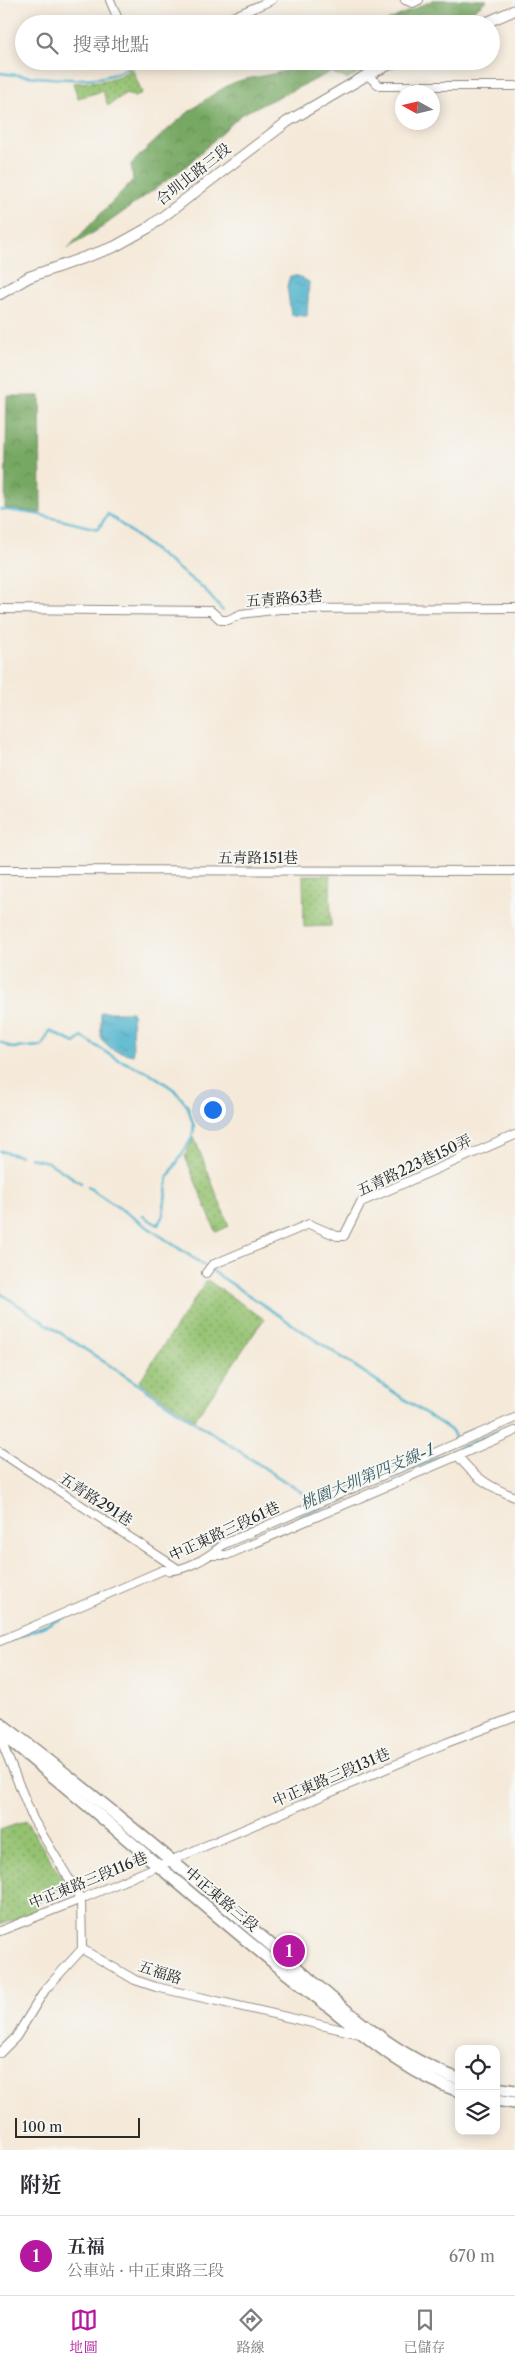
<!DOCTYPE html>
<html lang="zh-TW">
<meta charset="utf-8">
<style>
:root{--surface:#fff;--page:#f7f7f7;--text:#2b2b33;--muted:#7c7c81;--line:#e1e1e2;--accent:#b5179e}
body{margin:0;font-family:"Libre Caslon Text","Noto Serif TC",serif;background:var(--page);color:var(--text)}
.controls{position:absolute;right:15px;bottom:15px;display:grid;overflow:hidden;border-radius:10px;box-shadow:0 2px 12px #0003}
.controls button{width:45px;height:45px;display:grid;place-items:center;padding:0;border:0;border-bottom:1px solid var(--line);background:var(--surface);color:var(--text);font:25px sans-serif}
.compass{position:absolute;left:395px;top:85px;width:45px;height:45px;border-radius:50%;background:var(--surface);box-shadow:0 2px 12px #0003;rotate:278deg}
.scale{position:absolute;left:15px;bottom:12px;width:125px;box-sizing:border-box;padding-left:5px;border:2px solid #2b2b2b;border-top:0;font-size:14px;line-height:18px;white-space:nowrap;color:#2b2b2b;-webkit-text-stroke:4px #f6f6f2;paint-order:stroke}
.you{position:absolute;left:212px;top:1109px;width:18px;height:18px;margin:-12px;border:4px solid #fff;border-radius:50%;background:#1a73e8;box-shadow:0 0 0 8px #1a73e833}
.badge{display:grid;place-items:center;width:32px;height:32px;border-radius:50%;background:var(--accent);color:#fff;font-size:16px;font-weight:700}
.pin{position:absolute;translate:-50% -50%;border:2px solid #fff;box-shadow:0 1px 5px #0006}
.list{margin:0;padding:0;list-style:none}
h2{display:flex;justify-content:space-between;align-items:center;height:65px;margin:0;padding:0 20px;font-size:21px}
h2 small{font-size:16px;font-weight:400;color:var(--muted)}
.list li{display:grid;grid-template-columns:32px 1fr auto;gap:15px;align-items:center;box-sizing:border-box;height:80px;padding:0 20px;border-top:1px solid var(--line)}
.list b{display:block;font-size:19px;white-space:nowrap}
.list p{margin:0;font-size:16px;white-space:nowrap;color:var(--muted)}
.list em{font-size:16px;font-style:normal;color:var(--muted)}
.icon{flex:none;width:28px;height:28px;fill:none;stroke:currentColor;stroke-width:2;stroke-linecap:round;stroke-linejoin:round}
.map{position:relative;flex:none;width:515px;height:2150px;overflow:hidden}
.search{position:absolute;background:var(--surface);box-shadow:0 2px 12px #0003;left:15px;right:15px;top:15px;height:55px;display:flex;align-items:center;gap:12px;box-sizing:border-box;padding:0 18px;border-radius:28px;color:var(--muted);font-size:19px}
.sheet{height:145px;background:var(--surface)}
nav{display:flex;justify-content:space-around;align-items:center;box-sizing:border-box;height:70px;border-top:1px solid var(--line);background:var(--surface);font-size:14px;color:var(--muted)}
nav a{display:grid;justify-items:center;gap:2px}
nav .on{color:var(--accent)}
.map>svg:first-child{display:block}
</style>
<div class="map">
<svg width="515" height="2150" viewBox="0 0 515 2150">
<defs>
<pattern id="grass-dots" width="8" height="8" patternUnits="userSpaceOnUse" patternTransform="scale(1.25)"><rect width="8" height="8" fill="#94c271"/><path d="M2 2h.1M6 6h.1" fill="none" stroke="#799e5d" stroke-width="1.8" stroke-linecap="round"/></pattern>
<pattern id="forest-crowns" width="20" height="18" patternUnits="userSpaceOnUse" patternTransform="scale(1.25)"><rect width="20" height="18" fill="#77a863"/><path d="M2 6a3 3 0 1 1 6 0M12 15a3 3 0 1 1 6 0" fill="none" stroke="#628952"/></pattern>
<pattern id="water-ripples" width="26" height="14" patternUnits="userSpaceOnUse" patternTransform="scale(1.25)"><rect width="26" height="14" fill="#4db3cc"/><path d="M2 4q2-2 4 0t4 0M15 11q2-2 4 0t4 0" fill="none" stroke="#4092a6"/></pattern>
</defs>
<rect width="100%" height="100%" fill="#f6f6f2"/>
<filter id="ink" filterUnits="userSpaceOnUse"><feTurbulence type="fractalNoise" baseFrequency=".02" numOctaves="2"/><feDisplacementMap in="SourceGraphic" scale="10" xChannelSelector="R" yChannelSelector="G"/><feConvolveMatrix kernelMatrix="1 2 1 2 8 2 1 2 1" color-interpolation-filters="sRGB"/></filter>
<filter id="wash" filterUnits="userSpaceOnUse"><feTurbulence type="fractalNoise" baseFrequency=".0096" numOctaves="4" result="noise"/><feDisplacementMap in="SourceGraphic" scale="20" xChannelSelector="R" yChannelSelector="G"/><feGaussianBlur stdDeviation="1.12" result="paint"/><feColorMatrix in="noise" values="0 0 0 0 0 0 0 0 0 0 0 0 0 0 0 0 0 1.4 0 .05"/><feComposite in="paint" operator="in"/></filter>
<g filter="url(#wash)">
<rect width="100%" height="100%" fill="#f5eada"/>
<!-- grass -->
<g fill="url(#grass-dots)" stroke="#60764e">
<path d="M132,68L142,93L134,97L126,93L108,106L103,91L78,98L73,83C93,82 117,81 132,68Z"/>
<path d="M303,875H330L331,926L304,927Z"/>
<path d="M194,1137L229,1226L216,1232L185,1156Z"/>
<path d="M207,1280L264,1319L195,1419L139,1382Z"/>
<path d="M26,1821L66,1884L37,1904L40,1910L0,1925V1830Z"/>
</g>
<!-- forest -->
<g fill="url(#forest-crowns)" stroke="#516a47">
<path d="M433,0H487L456,24H381Z"/>
<path d="M302,61H383L346,79L331,72L242,114L184,168L101,228L68,248L133,180L131,164C160,136 191,106 227,86C250,73 281,79 302,61Z"/>
<path d="M7,396H40L41,513L5,508Z"/>
</g>
<!-- water -->
<g fill="url(#water-ripples)" stroke="#3c6f7c">
<path d="M290,276H298L309,282L307,316L291,315L287,286Z"/>
<path d="M101,1012H132L133,1055L113,1050L101,1039Z"/>
</g>
<g fill="none" stroke-linecap="round" stroke-linejoin="round">
<!-- stream -->
<g stroke="#4db3cc" stroke-width="2.5">
<path d="M0,73C33,76 111,90 133,62"/>
<path d="M0,509L36,514L98,529L108,514L204,589L223,611"/>
<path d="M0,1042L12,1048L42,1046L50,1031L75,1043L82,1037L117,1059L150,1073L176,1091L188,1107L194,1127L192,1138L168,1177L163,1215L158,1225L143,1216"/>
<path d="M0,1151L20,1156"/>
<path d="M30,1158L48,1162L81,1183"/>
<path d="M88,1187L205,1266"/>
<path d="M211,1270L452,1431L456,1439"/>
<path d="M0,1293L313,1500L210,1545"/>
<path d="M228,1548L515,1424"/>
<path d="M0,1645L165,1574"/>
</g>
</g>
</g>
<g filter="url(#ink)">
<g fill="none" stroke-linecap="round" stroke-linejoin="round">
<defs>
<g id="minor">
<path d="M110,0L120,24"/>
<path d="M405,0L413,3L419,0"/>
<path d="M216,24L272,0"/>
<path d="M367,75L380,86H515"/>
<path d="M0,609L211,611L221,620H228L241,614L280,609L515,608"/>
<path d="M0,870L515,871"/>
<path d="M206,1273L212,1265L309,1224L337,1236H344L361,1202L515,1135"/>
<path d="M0,1452L178,1569"/>
<path d="M458,1456C475,1478 490,1487 515,1497"/>
<path d="M212,1555H227L515,1431"/>
<path d="M0,1641L163,1570C183,1573 209,1557 224,1544L515,1418"/>
<path d="M0,1738L33,1819L81,1899L82,1949"/>
<path d="M0,1931L81,1899L446,1743L515,1717"/>
<path d="M82,1949L135,1980L156,1987L360,2034"/>
<path d="M0,2053L16,2037L45,1990L82,1949"/>
</g>
<g id="tertiary">
<path d="M483,24L515,10"/>
<path d="M0,294L29,277L114,247L148,228L287,122L367,75L397,61"/>
</g>
<g id="secondary">
<path d="M0,1723C90,1791 177,1865 263,1938C323,1989 383,2053 459,2079"/>
<path d="M0,1733C109,1820 212,1916 323,2002C365,2035 407,2074 459,2091"/>
<path d="M496,2088L515,2091"/>
<path d="M496,2100L515,2103"/>
</g>
</defs>
<!-- minor casing -->
<use href="#minor" stroke="#908a82" stroke-width="10"/>
<!-- tertiary casing -->
<use href="#tertiary" stroke="#908a82" stroke-width="12"/>
<!-- secondary casing -->
<use href="#secondary" stroke="#908a82" stroke-width="14"/>
<!-- minor -->
<use href="#minor" stroke="#fff" stroke-width="8"/>
<!-- tertiary -->
<use href="#tertiary" stroke="#fff" stroke-width="10"/>
<!-- secondary -->
<use href="#secondary" stroke="#fff" stroke-width="11"/>
</g>
</g>
<g text-anchor="middle" dominant-baseline="central" stroke-width="4" stroke-linejoin="round" paint-order="stroke">
<!-- street labels -->
<g font-size="15" fill="#2b2b2b" stroke="#f6f6f2">
<text transform="translate(193 174) rotate(-38)">合圳北路三段</text>
<text transform="translate(284 598) rotate(-4)">五青路63巷</text>
<text x="258" y="857">五青路151巷</text>
<text transform="translate(414 1165) rotate(-25)">五青路223巷150弄</text>
<text transform="translate(96 1499) rotate(33)">五青路291巷</text>
<text transform="translate(224 1531) rotate(-25)">中正東路三段61巷</text>
<text transform="translate(331 1777) rotate(-23)">中正東路三段131巷</text>
<text transform="translate(88 1880) rotate(-22)">中正東路三段116巷</text>
<text transform="translate(222 1899) rotate(40)">中正東路三段</text>
<text transform="translate(160 1972) rotate(18)">五福路</text>
</g>
<!-- water labels -->
<g font-size="16" font-style="italic" fill="#375b63" stroke="#f6f6f2">
<text transform="translate(367 1476) rotate(-23)">桃園大圳第四支線-1</text>
</g>
</g>
</svg>
<div class="controls">
<button><svg class="icon" aria-label="locate" viewBox="0 0 24 24"><circle cx="12" cy="12" r="6"/><path d="M12 2v4M12 18v4M2 12h4M18 12h4"/></svg></button>
<button><svg class="icon" aria-label="layers" viewBox="0 0 24 24"><path d="M12 4l9 5-9 5-9-5zM3 14l9 5 9-5"/></svg></button>
</div>
<svg class="compass" viewBox="-18 -18 36 36"><path d="M0-13l5 13h-10z" fill="#e53935"/><path d="M0 13l5-13h-10z" fill="#7c7c81"/></svg>
<div class="scale">100 m</div>
<div class="you"></div>
<div class="pin badge" style="left:289px;top:1951px">1</div>
<div class="search"><svg class="icon" aria-label="search" viewBox="0 0 24 24"><circle cx="10" cy="10" r="6"/><path d="M15 15l6 6"/></svg>搜尋地點</div>
</div>
<section class="sheet">
<h2>附近<small></small></h2>
<ul class="list">
<li><span class="badge">1</span><div><b>五福</b><p>公車站 · 中正東路三段</p></div><em>670 m</em></li>
</ul>
</section>
<nav>
<a class="on"><svg class="icon" aria-label="map" viewBox="0 0 24 24"><path d="M3 6l6-2 6 2 6-2v14l-6 2-6-2-6 2zM9 4v14M15 6v14"/></svg>地圖</a>
<a><svg class="icon" aria-label="directions" viewBox="0 0 24 24"><path d="M12 3l9 9-9 9-9-9zM9 14v-3h6M13 9l2 2-2 2"/></svg>路線</a>
<a><svg class="icon" aria-label="saved" viewBox="0 0 24 24"><path d="M7 4h10v16l-5-4-5 4z"/></svg>已儲存</a>
</nav>
